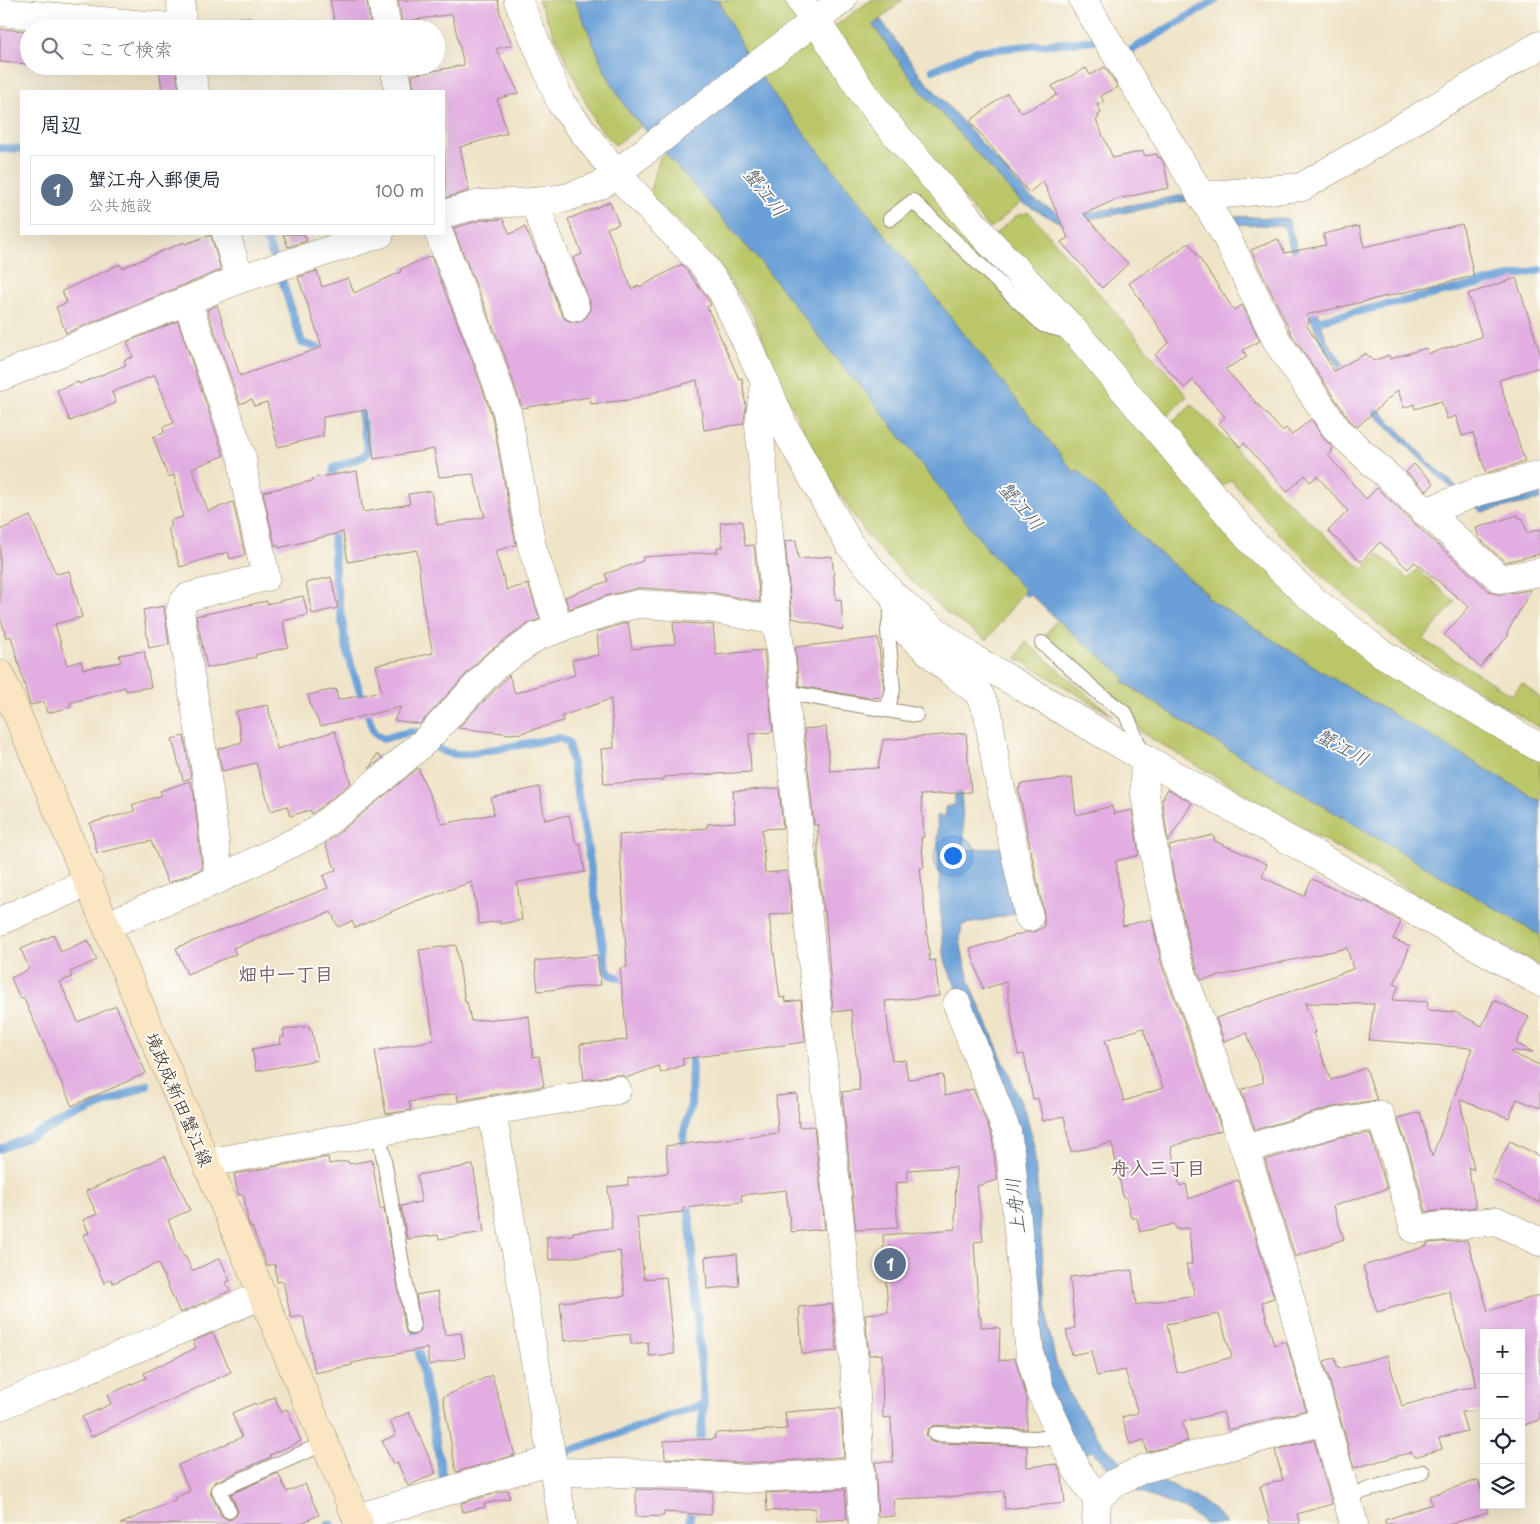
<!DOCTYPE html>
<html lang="ja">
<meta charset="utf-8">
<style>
:root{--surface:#fff;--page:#f2f2f3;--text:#1f2937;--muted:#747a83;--line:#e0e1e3;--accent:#c8321e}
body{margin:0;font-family:"Playpen Sans","Klee One",sans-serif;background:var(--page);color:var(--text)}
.controls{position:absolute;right:15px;bottom:15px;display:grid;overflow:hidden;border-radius:0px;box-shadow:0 5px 20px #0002}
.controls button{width:45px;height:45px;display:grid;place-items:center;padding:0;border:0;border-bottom:1px solid var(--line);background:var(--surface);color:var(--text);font:25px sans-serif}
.you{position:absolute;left:952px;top:855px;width:18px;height:18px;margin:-12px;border:4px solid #fff;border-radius:50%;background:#1a73e8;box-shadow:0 0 0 8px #1a73e833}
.badge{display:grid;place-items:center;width:32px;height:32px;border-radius:50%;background:var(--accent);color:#fff;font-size:16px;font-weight:700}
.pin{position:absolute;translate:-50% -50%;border:2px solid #fff;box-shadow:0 1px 5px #0006}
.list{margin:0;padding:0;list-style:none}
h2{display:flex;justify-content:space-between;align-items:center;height:65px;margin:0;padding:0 20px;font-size:21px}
h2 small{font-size:16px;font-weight:400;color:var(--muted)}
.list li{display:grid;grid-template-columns:32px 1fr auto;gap:15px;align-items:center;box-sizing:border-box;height:70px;margin:0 10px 10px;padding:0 10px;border:1px solid var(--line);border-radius:0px}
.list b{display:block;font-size:19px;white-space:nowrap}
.list p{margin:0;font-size:16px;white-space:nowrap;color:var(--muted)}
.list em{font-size:16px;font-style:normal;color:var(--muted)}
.icon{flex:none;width:28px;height:28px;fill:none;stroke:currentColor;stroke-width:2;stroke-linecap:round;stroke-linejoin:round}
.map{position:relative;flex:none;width:1540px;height:1524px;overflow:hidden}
.search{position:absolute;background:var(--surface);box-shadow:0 5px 20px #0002;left:20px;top:20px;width:425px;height:55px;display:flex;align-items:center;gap:12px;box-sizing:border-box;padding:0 18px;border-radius:28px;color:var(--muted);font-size:19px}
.panel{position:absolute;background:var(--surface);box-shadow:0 5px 20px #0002;left:20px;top:90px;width:425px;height:145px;border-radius:0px}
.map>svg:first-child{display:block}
</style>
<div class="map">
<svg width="1540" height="1524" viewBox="0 0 1540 1524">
<rect width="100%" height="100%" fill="#fdfcf7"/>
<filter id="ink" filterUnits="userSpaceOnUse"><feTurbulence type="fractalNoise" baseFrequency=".02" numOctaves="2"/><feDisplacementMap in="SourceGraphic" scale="10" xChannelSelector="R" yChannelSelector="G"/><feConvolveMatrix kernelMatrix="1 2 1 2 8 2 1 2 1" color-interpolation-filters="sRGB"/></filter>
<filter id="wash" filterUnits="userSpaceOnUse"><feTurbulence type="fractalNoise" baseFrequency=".0096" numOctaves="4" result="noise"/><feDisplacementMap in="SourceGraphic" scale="20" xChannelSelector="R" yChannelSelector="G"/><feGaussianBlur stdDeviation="1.12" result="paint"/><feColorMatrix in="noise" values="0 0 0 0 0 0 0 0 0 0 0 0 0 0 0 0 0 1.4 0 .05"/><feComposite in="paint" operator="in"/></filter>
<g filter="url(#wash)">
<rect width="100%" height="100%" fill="#efe4c8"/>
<!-- green -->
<g fill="#bac668" stroke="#7a7843">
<path d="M538,0H575L605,71L626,108L641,126L615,145L595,122Z"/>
<path d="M718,0H793L1261,562L1540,758V801L1340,683L1205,597L1207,593L1142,538L1078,470L1074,473L773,94L744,51Z"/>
<path d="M871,0H903L873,25L915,84L1021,202L990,229L901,126L832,28Z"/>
<path d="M666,153L763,265L852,379L857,381L989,551L1025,590L987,640L947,613L905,575L869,538L829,479L784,391L752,314L715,260L649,194L660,157Z"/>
<path d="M1029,212L1187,396L1164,419L994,235L1016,216Z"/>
<path d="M1192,405L1282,496L1363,570L1378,554L1408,579L1417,569L1455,602L1423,640L1512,695L1522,683L1540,698V728L1403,645L1322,576L1267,521L1231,480L1223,486L1169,425Z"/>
<path d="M1057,620L1125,677L1123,682L1198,731L1540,935V967L1142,733L1132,711L1045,635Z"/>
<path d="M1026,642L1113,716L1017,658Z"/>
</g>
<!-- water -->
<g fill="#6ba0d7" stroke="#53657a">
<path d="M575,0H718L744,51L773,94L1074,472L1078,470L1142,538L1207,594L1206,597L1340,683L1540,801V935L1198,731L1123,681L1125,677L1057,620L1030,594L1027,597L1023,593L1025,590L989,551L857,381L852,379L763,265L626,108L605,71Z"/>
<path d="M881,20L921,76L1031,198L1066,217L1184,195L1187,201L1062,224L1021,202L915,84L873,25Z"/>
<path d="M1233,216L1288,219L1326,339L1366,396L1430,463L1457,487L1483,506L1522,499L1540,493V500L1482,512L1442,480L1362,402L1321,342L1310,317L1284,226L1230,224Z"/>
<path d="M961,792L965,850L1006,847L1018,913L962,925L960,938L963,957L970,983L1027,1117L1034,1147L1048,1325L1056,1363L1070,1396L1104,1446L1123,1463L1150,1479L1170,1485L1195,1497L1214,1510L1227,1524H1204L1199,1518L1182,1508L1128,1488L1092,1451L1081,1455L1048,1387L1011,1120L945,961L941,929L937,816H946L945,807L955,805V793Z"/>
</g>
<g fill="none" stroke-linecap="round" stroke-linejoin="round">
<!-- stream -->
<g stroke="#6ba0d7" stroke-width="8">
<path d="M1128,52L1216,0"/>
<path d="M933,70L976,51L1095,40"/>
<path d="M0,148L21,149"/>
<path d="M264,234L273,256"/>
<path d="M281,277L302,343L324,350L328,349"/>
<path d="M1316,321L1540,270"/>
<path d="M332,484L334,468L364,456L368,452L359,401"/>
<path d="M333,526L335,577L348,656L374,733L383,739L408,732H417C436,746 441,756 466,754L559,738L568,742L587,843L606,966L609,974L620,978H630"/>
<path d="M0,1149L147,1085"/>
<path d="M684,1152L683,1136L691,1104L692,1059L690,1048"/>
<path d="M688,1199L704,1404L699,1449"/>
<path d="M415,1331L444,1483"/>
<path d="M564,1453L704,1404"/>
<path d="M329,1524H331"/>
<path d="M689,1524L695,1481"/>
</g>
</g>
<g id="blocks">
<!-- building -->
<g fill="#e2ade1" fill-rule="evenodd">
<path d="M330,0H367L371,29H336Z"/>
<path d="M398,0H498L500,14L512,45L496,49L519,93L497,99L507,133L460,147L469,191L445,198L444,91H414L412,75L464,65L452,14L402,22Z"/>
<path d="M250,17L251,29H204V21Z"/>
<path d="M0,29L29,31V64L0,62Z"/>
<path d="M159,66H175L179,91H162Z"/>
<path d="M1105,67L1118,87L1101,96L1104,102L1097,105L1101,113L1098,115L1099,118L1096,120L1113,158L1143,151L1145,156L1157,154L1158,158L1160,157L1164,164L1169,188L1117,199L1084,214L1128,264L1102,288L1061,242L1068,238L1043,181L1029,193L970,121L1007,93L1022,113L1057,95L1052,86L1086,68L1090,75Z"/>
<path d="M610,202L619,224L607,228L632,289L639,285L640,287L682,264L709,301L711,305L707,307L739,379L742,378L746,408L743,424L704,430L697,380L628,400L591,404L590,397L522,408L504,354L453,228L482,220L503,219L510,234L525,227L539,257L561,313L565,319L572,322H580L587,316L590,309V302L573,258L582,254L568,219Z"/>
<path d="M1462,224L1474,276L1306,315L1310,322L1306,324L1334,371L1366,353L1368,357L1370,356L1373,361L1389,355L1390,359L1426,348L1428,354L1482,337L1468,294L1516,278L1540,352V367L1499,380L1525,462L1486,473L1473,433L1462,436L1456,416L1447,419L1441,401L1415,409L1414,404L1404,408L1398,390L1357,427L1350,421L1292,335L1251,250L1278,239L1285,253L1326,245L1323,234L1359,226L1364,247Z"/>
<path d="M283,234H304L307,241L288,247Z"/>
<path d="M211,235L221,270L66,333L56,307L67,303L62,291L120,264L122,268L184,242L185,244Z"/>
<path d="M1189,243L1234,310L1242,305L1260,341L1243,350L1247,357L1225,369L1282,431L1286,428L1292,435L1311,419L1325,440L1333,448L1331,450L1333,451L1328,455L1366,499L1377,488L1415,524L1489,591L1495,594H1503L1531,590L1507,633L1509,635L1480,667L1444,635L1469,607L1415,562L1408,569L1380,542L1361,562L1328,531L1348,511L1317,476L1310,482L1305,475L1287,492L1244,443L1240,447L1219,423L1225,417L1193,380L1184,388L1155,355L1169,342L1129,283Z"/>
<path d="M431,256L474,365L492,416L516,545L495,551L507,590L528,584L540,619L529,623L484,655L420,724L394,720L401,707L321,726L311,707L308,695L336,689L338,700L381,691L376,665L433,653L424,613L417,550L348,562L343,532L279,548L278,545L275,546L263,492L312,481L313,478L357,471L363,512L410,504L408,494L431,491L437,525L485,517L473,474L439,477L434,449L374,459L366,410L323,417V436L278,447L267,402L254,406L252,399L240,404L207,310L217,305L240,376L322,347L298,277L317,271L322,287L348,278L354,293L401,272L400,269Z"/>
<path d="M178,321L224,456L192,468L208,511L233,502L245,555L230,559L228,552L180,567L168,528L172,526L170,520L183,517L174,475L168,477L153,437L164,433L163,427L174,423L155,375L112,392L116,403L70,421L57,390L78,382L79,384L126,365L124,360L133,357L127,342Z"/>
<path d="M1414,464L1434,483L1427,491L1406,472Z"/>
<path d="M1518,515L1520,519L1523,518L1527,533L1540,529V554L1505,562L1479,538L1476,528Z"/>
<path d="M30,516L56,574L69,571L82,617L55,624L67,665L81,661L83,669L121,662L119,655L144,651L151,687L126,691L125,687L70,703L71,707L47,713L44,702L30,705L11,636L6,638L0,616V530Z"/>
<path d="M742,521L745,546L754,545L760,602L710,592L639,588L609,595L569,609L565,597L608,581L605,574L643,561V557L718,552L717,547H723L720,523Z"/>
<path d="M796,540L798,559L832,556L836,600L841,599L843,630L792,618L785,541Z"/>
<path d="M331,577L338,608L312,614L306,583Z"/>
<path d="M303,596L308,615L283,621L288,647L255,655L256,657L207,668L196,616L267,601V604Z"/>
<path d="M164,606L169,644L149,648L143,610Z"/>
<path d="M628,622L632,649L675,644L673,622L713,625L716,655L764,650L773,732L749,734L751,772L664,777V780L604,784L601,749L614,748L611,699L562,716L563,721L518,734L517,733L511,734L458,728L509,675L515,693L575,675L572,660L599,655L597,632Z"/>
<path d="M878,638L884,690L882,697L870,698L799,686L795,647Z"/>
<path d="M268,705L277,749L335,731L351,783L312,814L310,810L290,816L287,806L271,811L256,763L222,771L218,749L242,742L236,711Z"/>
<path d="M826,727L830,771L878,768L883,740L966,733L971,792L921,795L924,837L921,838L924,868H920L930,961L935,960L939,996L885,1001L892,1061L905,1060L908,1079L943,1075L945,1096L973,1089L992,1136L997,1180L977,1186L983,1241L974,1242L979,1317H981V1327L1000,1328L999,1361L1015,1358L1027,1398V1429L935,1425L928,1429L926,1434L930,1441L935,1443L1027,1446V1467L1057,1464L1062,1476L1065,1503L1005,1509L1004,1491L946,1497L893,1499L895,1516L878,1517L875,1462H893L891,1417L883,1418L882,1354L869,1355L865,1314L888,1312L883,1235L955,1229L956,1167L907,1170L908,1182L895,1183L898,1228L856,1230L842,1092L860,1090L851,1010L833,1012L825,911H823L818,861V825H814L804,729Z"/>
<path d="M184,736L191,778L183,780L172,739Z"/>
<path d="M377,754L382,758L369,769Z"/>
<path d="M418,768L442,824L494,814L491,798L539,787L545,820L569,815L576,844L580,843L585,872L519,882L517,883L522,920L500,924V921L479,924L472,882L413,902L355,928L352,921L338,927L331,912L233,948L236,954L187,974L176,948L328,888L323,876L336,870L325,844Z"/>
<path d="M1072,778L1076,815L1112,806L1114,814L1132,810L1139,855L1116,861L1123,926L1152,919L1162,966L1184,1022L1222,1130L1171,1147L1180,1186L1186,1184L1189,1199L1238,1180L1274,1298L1262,1302L1274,1345L1286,1341L1306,1410L1228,1430L1223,1412L1182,1422L1188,1441L1147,1452L1144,1440L1130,1444L1122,1417L1138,1413L1125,1370L1097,1376L1091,1351L1072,1355L1066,1331L1075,1328L1070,1277L1132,1270L1136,1305L1195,1295L1186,1264H1192L1189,1228L1176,1229L1174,1224L1140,1232L1137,1218H1131L1126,1197H1123L1112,1143L1071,1152L1064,1116L1043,1121L1038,1098L1033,1099L1024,1054L1018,1055L1006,982L983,989L970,949L1027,932H1033L1044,927V914L1018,788H1020V784ZM1143,1028L1163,1088L1124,1101L1105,1040ZM1219,1314L1232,1357L1177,1373L1167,1324Z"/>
<path d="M190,781L194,793L202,869L168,883L151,841L97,853L90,823L135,811L132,805L162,795L160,791Z"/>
<path d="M779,788L783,828L762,829L765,873L787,871L792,913L769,915L780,998L785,997L786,1002L801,1000L805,1042L682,1059L684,1065L661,1073L659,1066L626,1078L622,1075H614L584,1080L580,1044L627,1040L620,968L627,967L619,835L707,828V824L735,822L733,791Z"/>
<path d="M1168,789L1192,803L1168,842L1162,800Z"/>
<path d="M1213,835L1215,841L1267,864L1262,877L1304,896L1312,879L1364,903L1365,901L1401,922L1393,939L1410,946L1394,984L1399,986L1392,1000L1428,1002L1427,1010L1455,1012L1482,1026L1494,1000L1529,1017L1516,1043L1533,1052L1513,1051L1511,1053L1540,1065V1108L1517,1099L1509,1118L1460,1100L1474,1170L1468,1167L1476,1207L1426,1212L1410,1154L1397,1118L1420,1112L1432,1157L1472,1048L1369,1040L1374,1004L1305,1003L1316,1032L1313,1033L1331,1080L1366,1068L1377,1100L1333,1107L1255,1130L1241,1090L1264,1082L1247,1033L1224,1041L1216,1018L1353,969L1347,948L1201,980L1192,955L1173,874L1169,846Z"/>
<path d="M54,935L61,952L88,940L97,960L70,972L72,977L60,982L78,1022L116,1006L146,1073L72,1106L23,997L20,999L11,978L29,969L21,949Z"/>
<path d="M456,945L465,1002H467L471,1021L529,1016L533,1057L539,1056L544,1086L458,1101L457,1093L409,1102L411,1110L386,1114L375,1051L434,1040L419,950Z"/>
<path d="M597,955L601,985L538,991L535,961Z"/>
<path d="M309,1026L310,1031L312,1030L317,1060L256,1071L252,1049L281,1044L280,1038L284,1037L283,1030Z"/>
<path d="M797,1094L799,1127L814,1126L825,1229L791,1232L786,1190L741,1195L742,1202L683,1208V1212L637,1217L644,1279L666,1277L674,1354L649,1356L648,1342L631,1344L630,1334L564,1341L560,1302L625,1296L620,1251L549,1260L546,1237L573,1235V1232L612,1228L608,1187L628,1185V1178L668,1173L666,1146L778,1133L776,1096Z"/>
<path d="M1370,1133L1387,1189L1333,1206L1344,1239L1295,1257L1265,1160L1340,1137Z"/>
<path d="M1510,1141L1540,1156V1203L1491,1179Z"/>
<path d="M165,1156L190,1210L168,1220L184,1257H186L192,1271L220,1258L230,1281L226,1282L230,1291L180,1313L158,1263L113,1283L111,1279L104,1283L83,1235L89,1233L83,1220L97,1214L86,1191Z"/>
<path d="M328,1157L329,1164L348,1161L349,1164L372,1160L380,1209L384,1208L406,1332L410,1335H415L421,1330L416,1295L438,1291L445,1335L461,1333L465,1357L429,1365L427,1348L352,1363V1365L315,1373L303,1316L291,1318L283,1281L277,1282L275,1264L267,1266L252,1227L251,1228L248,1222L244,1195H238L234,1174Z"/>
<path d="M473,1165L484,1232L439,1239L438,1235L407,1239L401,1206L421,1202L417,1175Z"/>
<path d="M1467,1240L1488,1311L1540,1295V1420L1521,1426V1333H1484V1411L1461,1412L1467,1431L1439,1438L1442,1449L1414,1457L1412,1452L1354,1468L1324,1361L1335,1358L1338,1369L1387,1355L1402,1406L1460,1389L1477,1387L1449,1291L1377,1312L1363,1266L1427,1246V1243Z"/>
<path d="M737,1254L739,1286L707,1289L705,1257Z"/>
<path d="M832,1304L837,1351L802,1354L799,1307Z"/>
<path d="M213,1333L231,1372L91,1437L82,1417L111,1404L107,1395L146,1378L144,1373L196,1348L193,1341Z"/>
<path d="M492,1375L515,1455L456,1472L443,1397Z"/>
<path d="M275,1397L281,1412L287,1409L301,1441L270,1455L271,1457L215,1482L210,1489L211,1494L221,1515L228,1520L232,1519L236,1516L238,1511L231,1494L278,1473L287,1492L305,1484L319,1515L299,1524H120L175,1500L174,1498L190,1491L178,1465L242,1437L232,1413L255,1403L256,1405Z"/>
<path d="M841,1408L844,1457L745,1463L665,1458L664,1441L715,1439L714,1435L717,1433L787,1429L785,1412Z"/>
<path d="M409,1412L436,1473L408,1486L397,1462L393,1464L382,1441L396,1435L390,1421Z"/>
<path d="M1314,1440L1332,1504L1297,1514L1300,1524H1270L1260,1486L1283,1480L1275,1450Z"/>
<path d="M1478,1480L1484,1498V1505H1486L1488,1512L1451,1524H1385V1520L1432,1504L1429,1496Z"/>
<path d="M636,1489L713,1492L711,1515L664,1512V1516L636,1517Z"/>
<path d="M845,1489L847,1519L816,1521L815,1508L767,1511L766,1493Z"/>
<path d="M508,1490L510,1498L484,1504L485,1507L463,1512L461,1503Z"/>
</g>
</g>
</g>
<g filter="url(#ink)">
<use href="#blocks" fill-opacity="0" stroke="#958773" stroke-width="1"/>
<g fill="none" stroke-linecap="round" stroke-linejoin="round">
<defs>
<g id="service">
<path d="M890,219L913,201L1043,325L1069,332"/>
<path d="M1042,643L1101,695L1126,714L1143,755"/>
<path d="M784,692L916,715"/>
<path d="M887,710L893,690L888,631L892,606"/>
<path d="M379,1131L413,1327"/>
<path d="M935,1434L1064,1439"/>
<path d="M1346,1497L1423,1472"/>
<path d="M229,1511L219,1490L325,1443"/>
</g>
<g id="minor">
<path d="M181,0L182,29"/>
<path d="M382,0L387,29"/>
<path d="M518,0L561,103L616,174L701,262L723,293L765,382L783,425L850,545"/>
<path d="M801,0L813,22L824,33L863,93L892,130L986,238L1077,334L1252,542L1311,598L1378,651L1540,748"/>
<path d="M1083,0L1226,236L1278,343L1338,431L1500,579L1540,572"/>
<path d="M0,12L182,28"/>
<path d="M190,66L195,91"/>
<path d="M394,66L399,91"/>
<path d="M1201,196L1302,187L1540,45"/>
<path d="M534,202L575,307"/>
<path d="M444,214L480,204L534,202L566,198L601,185L842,0"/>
<path d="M226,234L240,279"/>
<path d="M439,234L489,360L507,412L532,547L559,628"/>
<path d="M187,301L242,458L245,482L266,577L188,597L183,603L180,612L209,791L219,879"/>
<path d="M0,377L240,279L380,234"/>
<path d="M765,382L759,425L777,621L854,1360L863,1524"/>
<path d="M1425,512L1477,492L1540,475"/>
<path d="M893,595L907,632L950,671L978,692L988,713L996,766L1029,917"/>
<path d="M1144,758L1145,794L1158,877L1177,960L1199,1017L1245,1149L1281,1266L1354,1524"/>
<path d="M1144,758L1540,982"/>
<path d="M0,921L89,882"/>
<path d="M107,925L219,879L313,833L385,776L424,742L495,666L538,636L613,610L638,604L709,608L777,621"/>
<path d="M957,1004L1007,1132L1011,1158L1030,1355L1040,1390L1077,1470L1097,1499"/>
<path d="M492,1111L552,1460"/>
<path d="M1245,1149L1337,1122L1380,1115L1395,1158L1414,1229L1497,1221L1540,1242"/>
<path d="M207,1163L492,1111L617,1090"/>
<path d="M0,1406L263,1295"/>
<path d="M554,1472L686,1474L745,1479L861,1472"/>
<path d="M357,1518L552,1460L563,1524"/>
<path d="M1096,1524L1097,1499L1114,1483L1143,1469L1325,1421"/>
</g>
<path id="tertiary" d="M850,545L893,595L928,625L969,656L1144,758"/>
<path id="secondary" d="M0,674L359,1524"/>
</defs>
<!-- service casing -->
<use href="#service" stroke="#958773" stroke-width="16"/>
<!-- minor casing -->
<use href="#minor" stroke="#958773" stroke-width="29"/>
<!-- tertiary casing -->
<use href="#tertiary" stroke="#958773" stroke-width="29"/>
<!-- secondary casing -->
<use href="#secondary" stroke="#958773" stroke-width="29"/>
<!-- service -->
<use href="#service" stroke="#fff" stroke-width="14"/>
<!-- minor -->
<use href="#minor" stroke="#fff" stroke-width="28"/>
<!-- tertiary -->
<use href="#tertiary" stroke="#fff" stroke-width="28"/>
<!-- secondary -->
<use href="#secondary" stroke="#fbe6c4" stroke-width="28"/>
</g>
</g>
<g text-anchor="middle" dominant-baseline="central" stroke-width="4" stroke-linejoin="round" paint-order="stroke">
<!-- street labels -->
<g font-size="18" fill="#3b2a1e" stroke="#fdfcf7">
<text transform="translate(180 1099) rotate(67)">境政成新田蟹江線</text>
</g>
<!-- water labels -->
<g font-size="19" font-style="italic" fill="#4e5968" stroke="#fdfcf7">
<text transform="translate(766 191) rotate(52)">蟹江川</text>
<text transform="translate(1022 505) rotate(50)">蟹江川</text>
<text transform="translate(1343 746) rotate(29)">蟹江川</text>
<text transform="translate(1014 1206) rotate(-96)">上舟川</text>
</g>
<!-- neighbourhood labels -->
<g font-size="19" font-weight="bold" fill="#755862" stroke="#fdfcf7">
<text x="286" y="973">畑中一丁目</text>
<text x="1158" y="1167">舟入三丁目</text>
</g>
</g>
</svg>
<div class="controls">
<button>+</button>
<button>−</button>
<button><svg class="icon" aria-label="locate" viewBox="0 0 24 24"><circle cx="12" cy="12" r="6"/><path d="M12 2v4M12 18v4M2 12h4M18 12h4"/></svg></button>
<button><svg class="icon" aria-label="layers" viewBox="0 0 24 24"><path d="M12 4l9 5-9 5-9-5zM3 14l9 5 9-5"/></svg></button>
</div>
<div class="you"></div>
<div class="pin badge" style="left:890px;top:1264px;background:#5c6f8a">1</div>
<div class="search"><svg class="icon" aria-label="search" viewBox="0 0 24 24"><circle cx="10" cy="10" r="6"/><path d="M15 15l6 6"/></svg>ここで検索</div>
<section class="panel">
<h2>周辺<small></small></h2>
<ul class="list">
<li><span class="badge" style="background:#5c6f8a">1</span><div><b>蟹江舟入郵便局</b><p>公共施設</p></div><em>100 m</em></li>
</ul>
</section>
</div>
